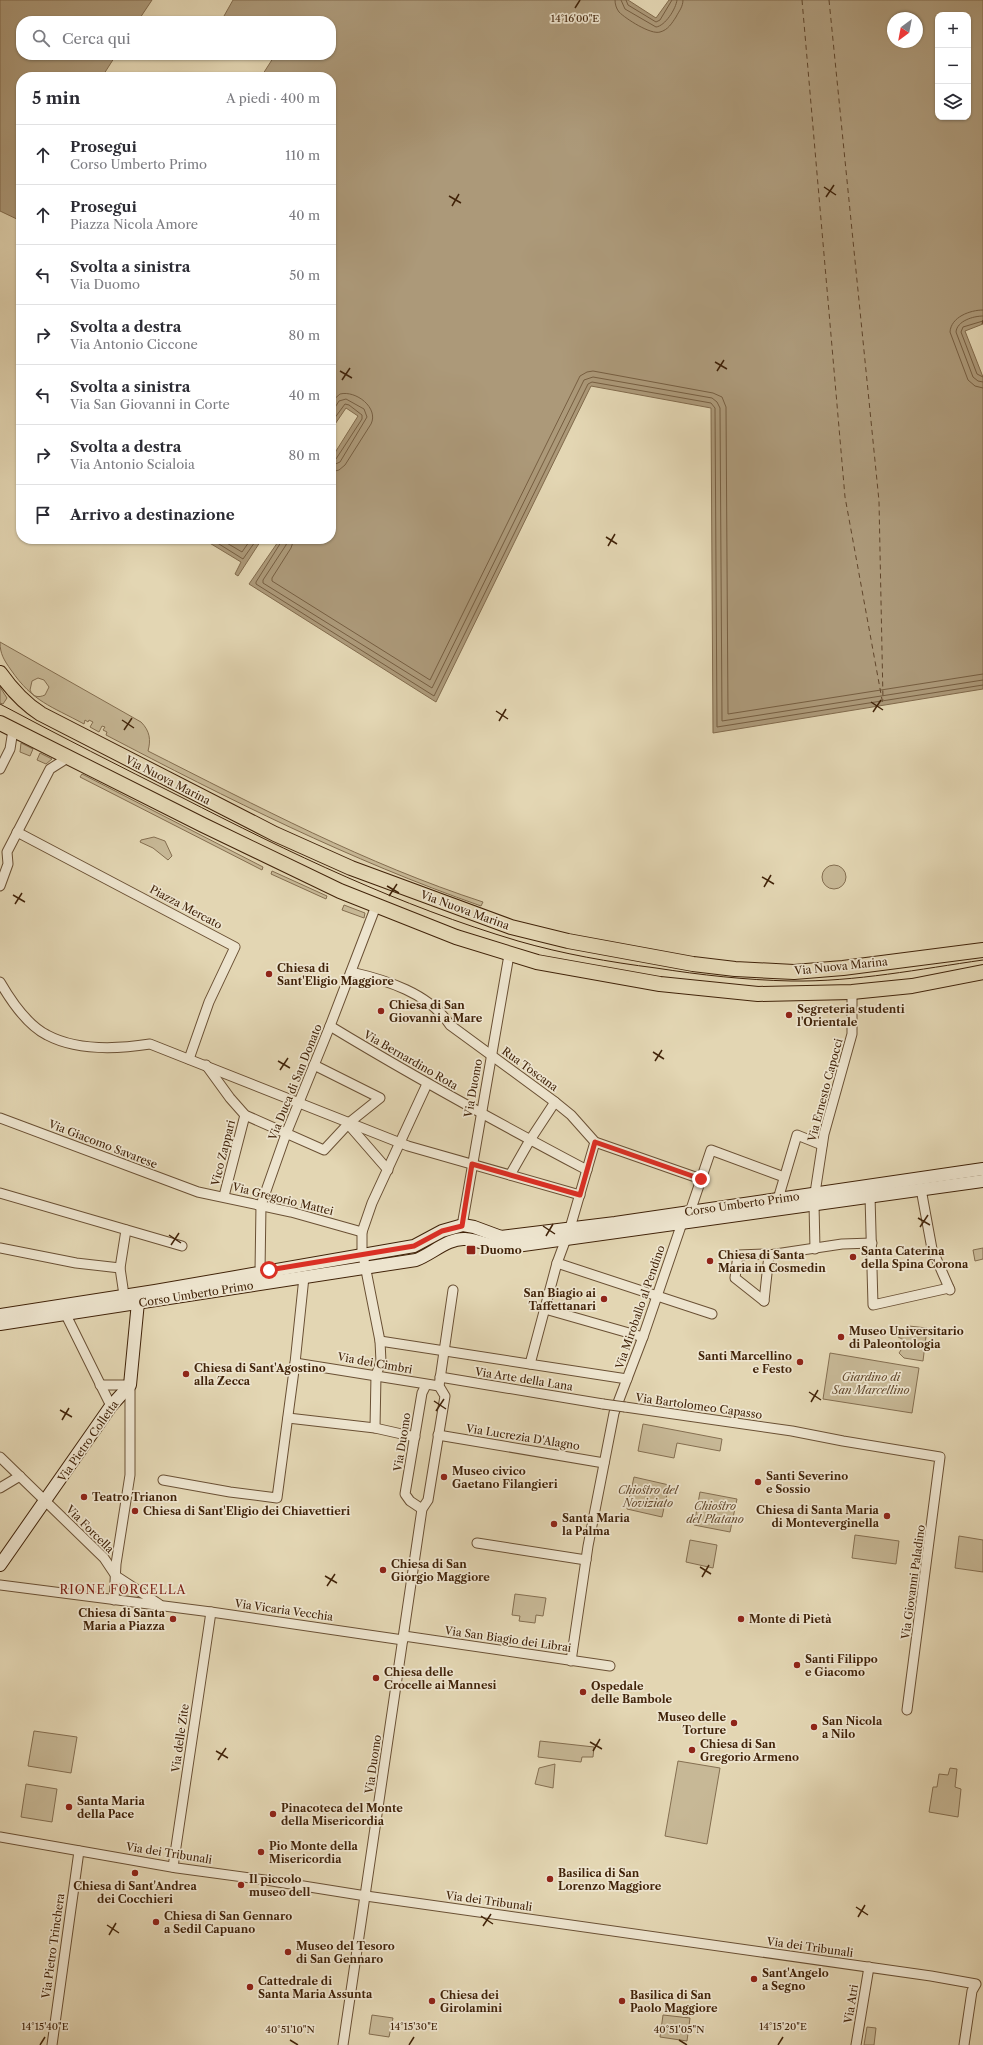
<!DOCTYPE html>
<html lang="it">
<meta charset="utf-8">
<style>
:root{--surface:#fff;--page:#f2f2f3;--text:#2b2b33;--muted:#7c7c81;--line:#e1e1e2}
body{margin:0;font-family:"Libre Caslon Text",serif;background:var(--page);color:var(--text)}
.controls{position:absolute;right:12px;top:12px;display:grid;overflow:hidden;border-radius:8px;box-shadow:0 1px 3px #0004}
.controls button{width:36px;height:36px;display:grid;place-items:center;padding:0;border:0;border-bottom:1px solid var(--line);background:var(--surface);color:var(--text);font:20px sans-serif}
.compass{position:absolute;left:887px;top:12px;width:36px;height:36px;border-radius:50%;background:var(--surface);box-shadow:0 1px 3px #0004;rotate:212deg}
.stop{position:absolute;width:12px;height:12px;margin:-9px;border:3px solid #d93025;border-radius:50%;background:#fff}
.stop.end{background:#d93025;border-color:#fff;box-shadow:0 1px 4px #0008}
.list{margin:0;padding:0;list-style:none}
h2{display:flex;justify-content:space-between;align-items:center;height:52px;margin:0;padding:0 16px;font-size:17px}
h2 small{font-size:13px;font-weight:400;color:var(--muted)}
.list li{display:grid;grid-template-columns:26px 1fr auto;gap:12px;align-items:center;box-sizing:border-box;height:60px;padding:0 16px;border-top:1px solid var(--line)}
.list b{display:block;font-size:15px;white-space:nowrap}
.list p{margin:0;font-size:13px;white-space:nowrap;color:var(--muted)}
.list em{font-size:13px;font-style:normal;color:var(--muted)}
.icon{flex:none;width:22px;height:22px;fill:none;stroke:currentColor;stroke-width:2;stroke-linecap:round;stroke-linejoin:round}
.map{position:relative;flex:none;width:983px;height:2045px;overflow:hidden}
.search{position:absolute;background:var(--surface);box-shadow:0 1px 3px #0004;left:16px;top:16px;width:320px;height:44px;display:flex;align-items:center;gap:10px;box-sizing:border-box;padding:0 14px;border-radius:16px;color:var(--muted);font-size:15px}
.panel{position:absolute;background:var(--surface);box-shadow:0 1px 3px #0004;left:16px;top:72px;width:320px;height:472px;border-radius:16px}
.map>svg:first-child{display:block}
</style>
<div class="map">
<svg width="983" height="2045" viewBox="0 0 983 2045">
<rect width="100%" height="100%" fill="#e3d6b3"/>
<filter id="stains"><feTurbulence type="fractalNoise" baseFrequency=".005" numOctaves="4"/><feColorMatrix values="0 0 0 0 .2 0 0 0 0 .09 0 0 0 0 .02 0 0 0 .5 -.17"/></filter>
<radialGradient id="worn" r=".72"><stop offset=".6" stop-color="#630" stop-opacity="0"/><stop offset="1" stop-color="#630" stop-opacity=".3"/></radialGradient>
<!-- green -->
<g fill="#c7b896" stroke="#846e50" fill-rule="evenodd">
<path d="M0,642L141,722C150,731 151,740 148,751C257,806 366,864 483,902L481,906C350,860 228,799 106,735L107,732L103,730L105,727L102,726L99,732L90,727L93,722L89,720L88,722L85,720L84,724C51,706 33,702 11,670C4,660 0,654 0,642ZM38,678L44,680L49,687L45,695C38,698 33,697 30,690L32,681Z"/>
<path d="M0,687L7,698L3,704L0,703Z"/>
<path d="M21,743L33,749L30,756L20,752Z"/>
<path d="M40,753L52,759L46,764L37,760Z"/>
<path d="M82,774L263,867L262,870L80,777Z"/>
<path d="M154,837L165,841L172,856L168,860L153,848L140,842L141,840Z"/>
<circle cx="834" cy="877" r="12"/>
<path d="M272,871L327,896L326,899L271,874Z"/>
<path d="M344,905L365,913L364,918L342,910Z"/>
<path d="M983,1248V1259L975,1261L973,1250Z"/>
<path d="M909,1326L927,1328L923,1361L904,1358L899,1353L905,1344L904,1340L898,1337L902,1330L908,1329Z"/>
<path d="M830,1353L919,1368L912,1413L823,1399Z"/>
<path d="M643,1424L722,1439L720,1451L677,1443L674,1458L638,1451Z"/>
<path d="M634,1477L669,1485L662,1517L627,1509Z"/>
<path d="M700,1492L737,1499L730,1532L694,1525Z"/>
<path d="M855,1535L899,1541L896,1564L852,1558Z"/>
<path d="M959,1536L983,1540V1572L955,1568Z"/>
<path d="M690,1540L717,1545L713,1568L686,1562Z"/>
<path d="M121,1583L152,1602L119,1598Z"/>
<path d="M515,1594L546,1598L543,1616L536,1615L535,1623L519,1621L520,1616L512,1615Z"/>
<path d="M34,1731L77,1737L71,1773L28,1766Z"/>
<path d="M540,1741L594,1747L593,1757H582L581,1762L538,1757Z"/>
<path d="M678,1761L720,1768L707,1844L665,1836Z"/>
<path d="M555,1764L553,1788L535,1784L539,1768Z"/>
<path d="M950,1768L957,1769L955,1787L961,1789L958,1817L929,1812L933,1787H937L939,1774L948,1775Z"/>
<path d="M26,1784L57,1789L52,1822L21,1817Z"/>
<path d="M372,2015L393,2018L389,2037L369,2034Z"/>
<path d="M663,2015L690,2018L687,2041L660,2037Z"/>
<path d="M867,2027L876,2028L874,2045H864Z"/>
</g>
<!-- water -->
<g fill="#ac9979" stroke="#816a4c" fill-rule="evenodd">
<path d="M0,0H152L138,21H21V55H116L102,77H21V221L0,211Z"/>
<path d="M233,0H628L656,18L669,0H983V324L965,331L983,377V689L713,733L711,408L591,386L436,702L249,584L280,539H331V459L358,416L346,408L331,430V77H261L275,55H331V21H232L224,16ZM938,15H968V117H938ZM893,18H917V42H893Z"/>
<path d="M203,539H262L238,576L235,574L241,562Z"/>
</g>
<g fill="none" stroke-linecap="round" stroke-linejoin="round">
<!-- shore -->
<g stroke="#765e41" stroke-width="1">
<path d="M615,0C615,4 616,8 619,12C626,19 651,35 660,32C668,30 672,23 676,17C679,11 683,7 683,0"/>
<path d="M621,0L625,9L656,27C665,26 676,9 677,0"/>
<path d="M626,0L628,5L656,22L660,20L672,0"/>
<path d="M983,310C970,310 951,317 950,332L968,380L975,386L983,388"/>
<path d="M983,316C973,316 957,321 956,332L973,377L978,381L983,382"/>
<path d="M983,321L963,327L961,332L977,374L983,377"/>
<path d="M331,402L340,394C356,390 379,408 371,424L345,465L339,470L331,472"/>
<path d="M331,414L339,401L346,399L364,409L367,417L340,462L331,466"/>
<path d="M331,423L345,404L349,405L362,415V419L336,459L331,461"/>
<path d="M211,539L243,559L257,539"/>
<path d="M220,539L242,552L251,539"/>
<path d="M283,539L256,582V584L434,696L588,384L592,382L711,403L715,408L717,727L983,685"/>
<path d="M288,539L286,545L263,580V583L432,688L584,380L593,377L712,398L717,402L720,408L722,721L983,680"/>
<path d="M294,539L291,548L272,578V581L430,680L580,376L587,372L593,371L713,393L722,397L726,407L728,714L983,674"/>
</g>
<!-- ferry -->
<g stroke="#61462b" stroke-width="1" stroke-dasharray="5 4" stroke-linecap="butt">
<path d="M802,0L845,497L883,705"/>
<path d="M829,0L879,501L883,700"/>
<path d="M982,324L983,320"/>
</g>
<defs>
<g id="street">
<path d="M0,769L10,749L13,730"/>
<path d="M17,832L235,947L209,1002L189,1059"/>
<path d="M0,886L8,864L7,852L50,769L69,757"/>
<path d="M351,972C386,980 429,993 450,1025L555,1102L571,1115L595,1142L701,1179"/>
<path d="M0,982C11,1001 27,1025 47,1035C77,1051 118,1049 150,1044L408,1146L580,1195"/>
<path d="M330,1026C414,1077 500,1124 587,1170"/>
<path d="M206,1065L230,1098L245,1115L324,1150L350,1122L380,1098L314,1065"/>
<path d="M0,1118L198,1192L291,1212L362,1232"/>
<path d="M348,1124L388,1170"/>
<path d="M510,1175L530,1140L555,1102"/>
<path d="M921,1189L932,1249L950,1290"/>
<path d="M0,1193L182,1246"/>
<path d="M815,1193L824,1134L852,1034V992"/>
<path d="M224,1196L245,1115"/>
<path d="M870,1196L873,1305L949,1288"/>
<path d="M778,1199L797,1135L822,1145"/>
<path d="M814,1204L815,1249"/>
<path d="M690,1212L711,1150L784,1177"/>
<path d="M462,1226L509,955"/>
<path d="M0,1248L76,1263L120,1268"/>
<path d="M557,1263L712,1314"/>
<path d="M260,1271L261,1205L286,1134L330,1026L376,906"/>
<path d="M124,1295L120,1268L126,1230"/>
<path d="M764,1301L735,1278L738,1255L766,1254L769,1255L842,1244L872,1243"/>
<path d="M764,1301L769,1255"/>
<path d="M545,1309L643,1337"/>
<path d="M65,1313L111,1406"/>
<path d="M380,1341L627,1379"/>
<path d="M295,1363L439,1386"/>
<path d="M530,1364L557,1263L570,1228L595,1142"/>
<path d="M440,1377L603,1404"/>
<path d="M100,1385H130V1475L116,1564L114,1600"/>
<path d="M625,1407L792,1431L843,1441L940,1457L907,1710"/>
<path d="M288,1418L375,1428L415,1437"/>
<path d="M375,1428L376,1375L381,1362L380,1341L362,1250V1232L372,1203L427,1084"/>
<path d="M438,1435L604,1463"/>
<path d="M0,1457L104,1558L116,1576L159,1604"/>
<path d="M163,1480L230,1492L277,1498L295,1363L304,1277"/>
<path d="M0,1488L20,1476"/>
<path d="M422,1509L410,1501L405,1494L422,1393L426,1385"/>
<path d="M477,1543L586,1560"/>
<path d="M0,1585L211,1612L403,1640"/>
<path d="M404,1636L610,1666"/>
<path d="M571,1661L588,1546L614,1413L643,1337L682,1223"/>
<path d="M0,1837L177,1868L272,1881L366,1896L931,1976L976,1984L972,1991L964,2045"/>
<path d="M173,1867L211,1612"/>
<path d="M52,2045L79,1851"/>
<path d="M343,2045L422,1509L428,1500L445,1396L439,1386L453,1290"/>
<path d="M856,2045L869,1967"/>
</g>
<g id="secondary">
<path d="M0,1315L155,1291L414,1246L442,1231L463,1225L474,1227L501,1237L615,1223L983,1169"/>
<path d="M0,1324L416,1260C432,1254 448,1238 465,1239C478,1240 490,1246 502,1248L983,1181"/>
<path d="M0,1565L111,1406L130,1385L138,1302"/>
</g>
<g id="primary">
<path d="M0,673C12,690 24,703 41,714L275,834L351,868L511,927L568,941L693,964L735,969L794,972L843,968L983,950"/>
<path d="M0,723L203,825L340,891L456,937L537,962L660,984L758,994L852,992L912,986L983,972"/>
</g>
</defs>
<!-- street casing -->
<use href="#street" stroke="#6a5034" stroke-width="11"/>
<!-- secondary casing -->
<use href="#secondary" stroke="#412309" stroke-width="14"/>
<!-- primary casing -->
<use href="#primary" stroke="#412309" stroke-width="16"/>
<!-- street -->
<use href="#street" stroke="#ede4ce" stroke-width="9"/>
<!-- secondary -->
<use href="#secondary" stroke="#ede4ce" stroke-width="12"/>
<!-- primary -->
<use href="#primary" stroke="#e3d6b3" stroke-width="14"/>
<!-- tram -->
<path stroke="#412309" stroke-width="1" d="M0,704C60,736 121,767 181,797C290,853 400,906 518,941C563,954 609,962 656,968C701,975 745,980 791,981C855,982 920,969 983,960"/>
<defs>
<path id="street-bridge" d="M603,1404L625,1407"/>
</defs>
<!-- street-bridge casing -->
<use href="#street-bridge" stroke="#6a5034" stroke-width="11" stroke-linecap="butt"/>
<!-- street-bridge -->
<use href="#street-bridge" stroke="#ede4ce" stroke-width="9"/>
</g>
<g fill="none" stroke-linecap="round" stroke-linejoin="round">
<!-- route -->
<path stroke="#d93025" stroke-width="5" d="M269,1270L414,1246L442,1231L462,1226L472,1164L580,1195L595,1142L701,1179"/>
</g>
<!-- ticks -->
<path fill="none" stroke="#412309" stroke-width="1.5" d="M575,8L580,0M824,187L836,195M449,196L461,203M826,197L834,185M452,206L459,194M715,362L727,369M340,371L352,378M717,371L724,360M342,380L350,368M606,537L617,544M608,546L615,534M871,702L883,710M496,711L508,719M873,712L881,700M122,720L134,728M499,721L506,709M124,730L132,718M762,877L774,884M387,886L399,893M764,887L771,875M13,895L25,902M389,896L397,884M15,904L22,893M653,1052L664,1059M278,1061L290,1068M655,1061L662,1050M280,1070L288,1058M918,1218L930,1225M543,1226L555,1234M920,1227L928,1215M169,1235L181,1243M546,1236L553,1224M171,1245L179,1233M809,1392L821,1400M434,1401L446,1409M811,1402L818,1390M60,1410L72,1417M436,1411L444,1399M62,1420L69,1408M700,1567L711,1574M325,1576L337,1583M702,1577L709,1565M327,1586L335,1574M590,1742L602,1749M216,1751L228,1758M593,1751L600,1739M218,1760L226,1748M856,1907L868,1915M481,1916L493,1924M858,1917L865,1905M107,1925L119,1933M483,1926L491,1914M109,1935L116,1923M290,2040L298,2045M679,2040L687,2045M40,2045L45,2037M409,2045L414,2037M778,2045L783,2037"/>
<!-- markers -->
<g fill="#8f2418" stroke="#ede4ce" stroke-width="1.5">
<circle cx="269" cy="974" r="4"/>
<circle cx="381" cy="1011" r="4"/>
<circle cx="789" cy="1015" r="4"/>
<rect x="466" y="1245" width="10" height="10" rx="2"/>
<circle cx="853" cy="1257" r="4"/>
<circle cx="710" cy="1261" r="4"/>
<circle cx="604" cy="1299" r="4"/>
<circle cx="841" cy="1337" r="4"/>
<circle cx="800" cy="1362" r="4"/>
<circle cx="186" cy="1374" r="4"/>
<circle cx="444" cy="1477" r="4"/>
<circle cx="758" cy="1482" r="4"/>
<circle cx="84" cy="1497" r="4"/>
<circle cx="135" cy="1511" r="4"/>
<circle cx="887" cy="1516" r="4"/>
<circle cx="554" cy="1524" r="4"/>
<circle cx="383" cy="1570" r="4"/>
<circle cx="173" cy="1619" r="4"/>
<circle cx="741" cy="1619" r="4"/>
<circle cx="797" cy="1665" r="4"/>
<circle cx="376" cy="1678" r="4"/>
<circle cx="583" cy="1692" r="4"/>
<circle cx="734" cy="1723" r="4"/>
<circle cx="814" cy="1727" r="4"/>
<circle cx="692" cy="1750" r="4"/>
<circle cx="69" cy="1807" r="4"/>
<circle cx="273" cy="1814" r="4"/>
<circle cx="261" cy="1852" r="4"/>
<circle cx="135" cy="1873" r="4"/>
<circle cx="550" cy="1879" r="4"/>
<circle cx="241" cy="1885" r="4"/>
<circle cx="156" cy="1922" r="4"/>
<circle cx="288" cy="1952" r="4"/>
<circle cx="754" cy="1979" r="4"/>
<circle cx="250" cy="1987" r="4"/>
<circle cx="432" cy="2001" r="4"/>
<circle cx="622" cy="2001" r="4"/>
</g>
<g text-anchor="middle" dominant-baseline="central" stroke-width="3.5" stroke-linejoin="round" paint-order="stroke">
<!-- street labels -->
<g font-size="11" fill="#412309" stroke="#ede4ce">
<text transform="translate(168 780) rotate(27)">Via Nuova Marina</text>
<text transform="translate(186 907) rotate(28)">Piazza Mercato</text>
<text transform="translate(465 910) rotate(20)">Via Nuova Marina</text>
<text transform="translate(841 966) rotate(-6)">Via Nuova Marina</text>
<text transform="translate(411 1060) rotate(30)">Via Bernardino Rota</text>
<text transform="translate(530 1069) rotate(36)">Rua Toscana</text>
<text transform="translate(295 1082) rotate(-68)">Via Duca di San Donato</text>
<text transform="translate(473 1088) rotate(-80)">Via Duomo</text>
<text transform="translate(825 1090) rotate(-75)">Via Ernesto Capocci</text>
<text transform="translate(103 1144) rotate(21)">Via Giacomo Savarese</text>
<text transform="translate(223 1153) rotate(-76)">Vico Zappari</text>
<text transform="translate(283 1199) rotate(14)">Via Gregorio Mattei</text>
<text transform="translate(742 1204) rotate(-8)">Corso Umberto Primo</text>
<text transform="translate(196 1294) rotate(-9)">Corso Umberto Primo</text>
<text transform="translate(640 1307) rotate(-71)">Via Miroballo al Pendino</text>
<text transform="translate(375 1363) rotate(10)">Via dei Cimbri</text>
<text transform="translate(524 1379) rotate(9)">Via Arte della Lana</text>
<text transform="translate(699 1406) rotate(8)">Via Bartolomeo Capasso</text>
<text transform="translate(523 1437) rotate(9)">Via Lucrezia D'Alagno</text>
<text transform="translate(88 1441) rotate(-55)">Via Pietro Colletta</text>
<text transform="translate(402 1442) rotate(-81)">Via Duomo</text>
<text transform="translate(90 1529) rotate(45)">Via Forcella</text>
<text transform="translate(913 1582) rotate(-82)">Via Giovanni Paladino</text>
<text transform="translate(284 1610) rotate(8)">Via Vicaria Vecchia</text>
<text transform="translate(508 1639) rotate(8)">Via San Biagio dei Librai</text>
<text transform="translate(180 1738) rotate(-82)">Via delle Zite</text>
<text transform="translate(373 1764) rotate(-82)">Via Duomo</text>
<text transform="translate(169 1853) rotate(9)">Via dei Tribunali</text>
<text transform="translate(489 1901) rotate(8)">Via dei Tribunali</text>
<text transform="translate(53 1946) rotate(-82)">Via Pietro Trinchera</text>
<text transform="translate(810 1947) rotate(8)">Via dei Tribunali</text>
<text transform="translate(851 2004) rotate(-81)">Via Atri</text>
</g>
<!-- poi labels -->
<g font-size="11" font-weight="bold" fill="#412309" stroke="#ede4ce" text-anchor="start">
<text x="277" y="968">Chiesa di<tspan x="277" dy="13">Sant'Eligio Maggiore</tspan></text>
<text x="389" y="1005">Chiesa di San<tspan x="389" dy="13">Giovanni a Mare</tspan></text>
<text x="797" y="1009">Segreteria studenti<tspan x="797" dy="13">l'Orientale</tspan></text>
<text x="480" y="1250">Duomo</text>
<text x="861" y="1251">Santa Caterina<tspan x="861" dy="13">della Spina Corona</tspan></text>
<text x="718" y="1255">Chiesa di Santa<tspan x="718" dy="13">Maria in Cosmedin</tspan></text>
<text x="596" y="1293" text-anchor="end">San Biagio ai<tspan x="596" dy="13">Taffettanari</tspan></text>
<text x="849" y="1331">Museo Universitario<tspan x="849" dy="13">di Paleontologia</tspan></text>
<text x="792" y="1356" text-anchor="end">Santi Marcellino<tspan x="792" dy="13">e Festo</tspan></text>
<text x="194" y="1368">Chiesa di Sant'Agostino<tspan x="194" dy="13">alla Zecca</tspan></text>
<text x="452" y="1471">Museo civico<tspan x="452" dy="13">Gaetano Filangieri</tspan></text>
<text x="766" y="1476">Santi Severino<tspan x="766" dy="13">e Sossio</tspan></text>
<text x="92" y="1497">Teatro Trianon</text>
<text x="879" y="1510" text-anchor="end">Chiesa di Santa Maria<tspan x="879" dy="13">di Monteverginella</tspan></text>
<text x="143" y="1511">Chiesa di Sant'Eligio dei Chiavettieri</text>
<text x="562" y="1518">Santa Maria<tspan x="562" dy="13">la Palma</tspan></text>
<text x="391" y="1564">Chiesa di San<tspan x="391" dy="13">Giorgio Maggiore</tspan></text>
<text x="165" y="1613" text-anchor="end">Chiesa di Santa<tspan x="165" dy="13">Maria a Piazza</tspan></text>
<text x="749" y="1619">Monte di Pietà</text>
<text x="805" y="1659">Santi Filippo<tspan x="805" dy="13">e Giacomo</tspan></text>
<text x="384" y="1672">Chiesa delle<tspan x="384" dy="13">Crocelle ai Mannesi</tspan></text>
<text x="591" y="1686">Ospedale<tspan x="591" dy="13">delle Bambole</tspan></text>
<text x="726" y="1717" text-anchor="end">Museo delle<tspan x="726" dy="13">Torture</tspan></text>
<text x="822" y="1721">San Nicola<tspan x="822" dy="13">a Nilo</tspan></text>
<text x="700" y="1744">Chiesa di San<tspan x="700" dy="13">Gregorio Armeno</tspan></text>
<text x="77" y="1801">Santa Maria<tspan x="77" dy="13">della Pace</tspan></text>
<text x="281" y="1808">Pinacoteca del Monte<tspan x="281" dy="13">della Misericordia</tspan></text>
<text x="269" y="1846">Pio Monte della<tspan x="269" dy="13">Misericordia</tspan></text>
<text x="558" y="1873">Basilica di San<tspan x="558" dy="13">Lorenzo Maggiore</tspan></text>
<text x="249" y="1879">Il piccolo<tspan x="249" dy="13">museo dell</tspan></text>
<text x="135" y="1886" text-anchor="middle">Chiesa di Sant'Andrea<tspan x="135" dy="13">dei Cocchieri</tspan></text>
<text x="164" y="1916">Chiesa di San Gennaro<tspan x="164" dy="13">a Sedil Capuano</tspan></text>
<text x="296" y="1946">Museo del Tesoro<tspan x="296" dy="13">di San Gennaro</tspan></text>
<text x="762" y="1973">Sant'Angelo<tspan x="762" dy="13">a Segno</tspan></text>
<text x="258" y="1981">Cattedrale di<tspan x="258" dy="13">Santa Maria Assunta</tspan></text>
<text x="440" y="1995">Chiesa dei<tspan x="440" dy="13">Girolamini</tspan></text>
<text x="630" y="1995">Basilica di San<tspan x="630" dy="13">Paolo Maggiore</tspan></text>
</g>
<!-- park labels -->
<g font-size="11" font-style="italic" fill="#62482c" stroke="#ede4ce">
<text x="871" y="1377">Giardino di<tspan x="871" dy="13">San Marcellino</tspan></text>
<text x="648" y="1490">Chiostro del<tspan x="648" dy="13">Noviziato</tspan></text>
<text x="715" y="1506">Chiostro<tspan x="715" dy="13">del Platano</tspan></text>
</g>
<!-- neighbourhood labels -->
<g font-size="12" letter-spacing="1" fill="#7a1f14" stroke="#ede4ce">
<text x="123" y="1589">RIONE FORCELLA</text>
</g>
</g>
<g font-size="10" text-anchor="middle" fill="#412309" stroke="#ede4ce" stroke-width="3.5" stroke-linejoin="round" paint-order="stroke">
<text x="575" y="22">14°16'00"E</text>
<text x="45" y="2030">14°15'40"E</text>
<text x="414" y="2030">14°15'30"E</text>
<text x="783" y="2030">14°15'20"E</text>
<text x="290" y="2033">40°51'10"N</text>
<text x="679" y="2033">40°51'05"N</text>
</g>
<rect width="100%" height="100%" filter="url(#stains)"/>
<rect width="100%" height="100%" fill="url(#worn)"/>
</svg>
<div class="controls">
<button>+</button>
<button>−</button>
<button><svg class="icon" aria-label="layers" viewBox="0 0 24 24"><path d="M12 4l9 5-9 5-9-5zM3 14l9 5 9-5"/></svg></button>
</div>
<svg class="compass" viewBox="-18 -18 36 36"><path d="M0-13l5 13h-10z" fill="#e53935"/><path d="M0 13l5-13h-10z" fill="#7c7c81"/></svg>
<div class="stop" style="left:269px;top:1270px"></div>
<div class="stop end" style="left:701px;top:1179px"></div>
<div class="search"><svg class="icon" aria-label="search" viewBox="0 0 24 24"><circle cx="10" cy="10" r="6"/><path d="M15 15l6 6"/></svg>Cerca qui</div>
<section class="panel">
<h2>5 min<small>A piedi · 400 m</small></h2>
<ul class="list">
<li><svg class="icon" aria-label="ahead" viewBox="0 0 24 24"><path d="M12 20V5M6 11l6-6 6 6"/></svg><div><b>Prosegui</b><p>Corso Umberto Primo</p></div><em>110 m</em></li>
<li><svg class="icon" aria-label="ahead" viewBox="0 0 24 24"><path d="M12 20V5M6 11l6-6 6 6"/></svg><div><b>Prosegui</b><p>Piazza Nicola Amore</p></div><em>40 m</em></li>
<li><svg class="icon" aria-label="left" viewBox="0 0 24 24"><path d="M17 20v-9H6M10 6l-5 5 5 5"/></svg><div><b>Svolta a sinistra</b><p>Via Duomo</p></div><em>50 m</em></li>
<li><svg class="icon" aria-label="right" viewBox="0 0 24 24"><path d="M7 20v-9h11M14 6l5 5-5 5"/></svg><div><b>Svolta a destra</b><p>Via Antonio Ciccone</p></div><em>80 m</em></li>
<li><svg class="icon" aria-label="left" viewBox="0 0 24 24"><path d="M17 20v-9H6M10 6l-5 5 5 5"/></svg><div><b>Svolta a sinistra</b><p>Via San Giovanni in Corte</p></div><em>40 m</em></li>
<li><svg class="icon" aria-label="right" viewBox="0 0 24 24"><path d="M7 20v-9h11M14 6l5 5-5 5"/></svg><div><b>Svolta a destra</b><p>Via Antonio Scialoia</p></div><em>80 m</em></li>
<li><svg class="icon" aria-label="arrive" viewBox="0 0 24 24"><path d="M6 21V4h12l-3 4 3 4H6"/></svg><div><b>Arrivo a destinazione</b></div></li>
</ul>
</section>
</div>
